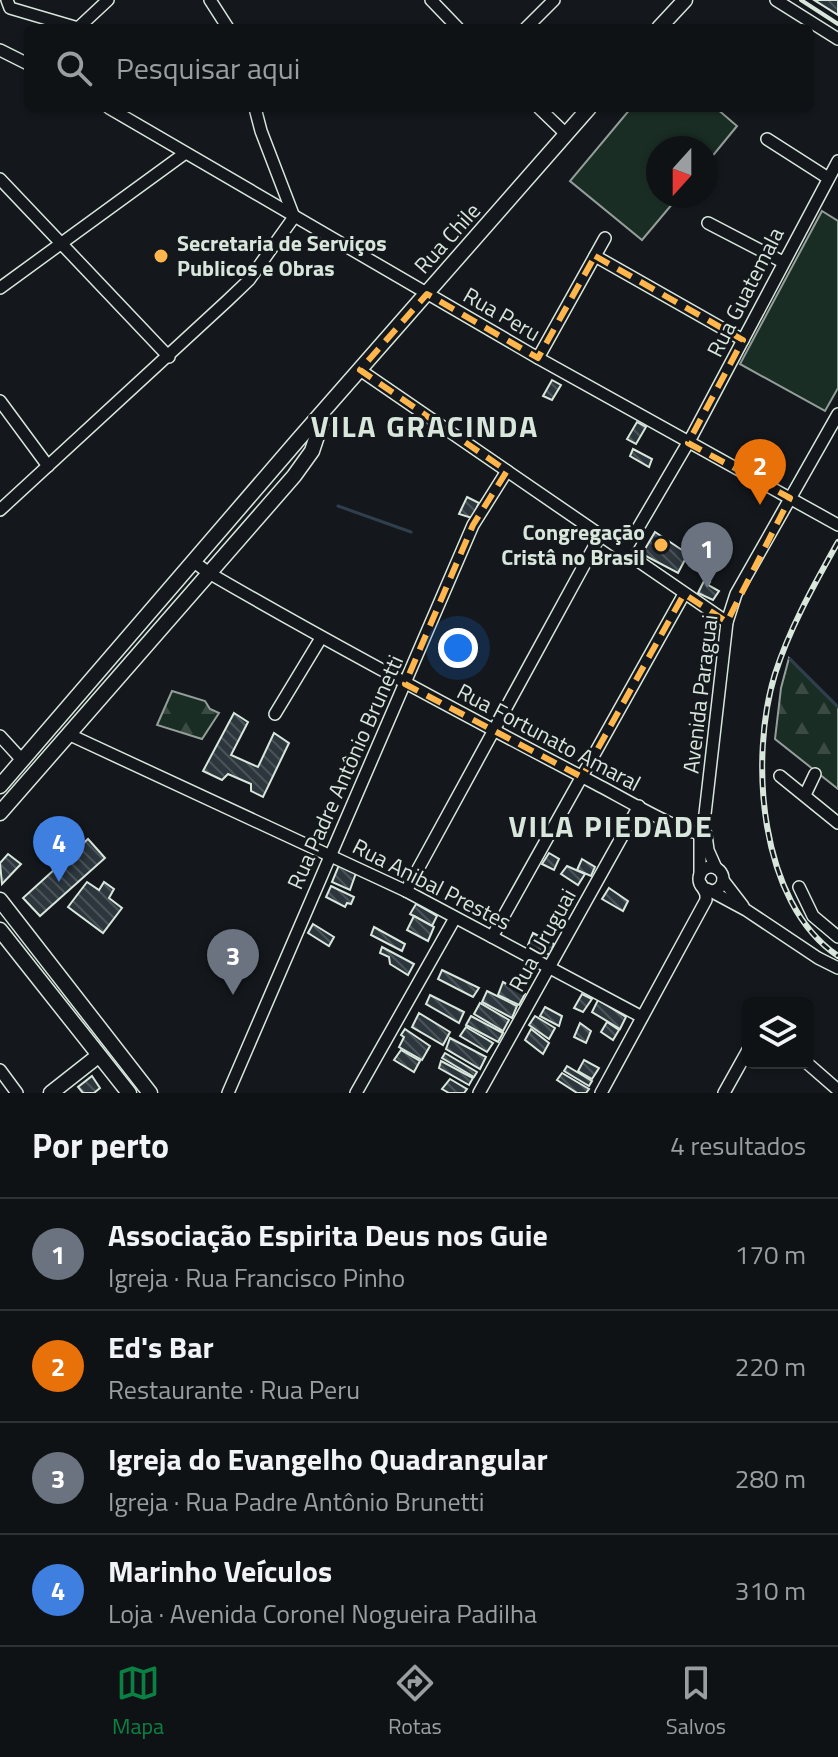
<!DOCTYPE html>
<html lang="pt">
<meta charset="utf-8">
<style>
:root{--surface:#0f1215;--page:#181b1e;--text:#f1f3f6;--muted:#9b9ea0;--line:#2f3234;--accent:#0b8043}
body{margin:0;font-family:"Titillium Web",sans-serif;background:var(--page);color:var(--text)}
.controls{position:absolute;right:24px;bottom:24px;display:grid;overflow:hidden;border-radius:12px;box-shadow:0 2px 6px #0004}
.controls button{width:72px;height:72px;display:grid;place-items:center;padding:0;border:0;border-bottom:2px solid var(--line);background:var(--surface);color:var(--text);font:40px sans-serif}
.compass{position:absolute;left:646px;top:136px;width:72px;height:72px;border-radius:50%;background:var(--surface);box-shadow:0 2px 6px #0004;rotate:201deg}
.you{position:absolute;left:458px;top:648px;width:28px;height:28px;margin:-20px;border:6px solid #fff;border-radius:50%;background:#1a73e8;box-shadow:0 0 0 12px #1a73e833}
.badge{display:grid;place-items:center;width:52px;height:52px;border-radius:50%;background:var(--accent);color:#fff;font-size:26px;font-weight:700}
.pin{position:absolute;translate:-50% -66px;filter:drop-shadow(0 2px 4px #0008)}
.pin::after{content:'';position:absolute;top:42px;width:28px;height:24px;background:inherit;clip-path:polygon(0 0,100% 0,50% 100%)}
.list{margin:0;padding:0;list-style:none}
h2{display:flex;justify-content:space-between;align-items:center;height:104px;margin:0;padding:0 32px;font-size:34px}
h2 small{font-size:26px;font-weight:400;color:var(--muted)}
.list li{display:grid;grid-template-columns:52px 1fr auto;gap:24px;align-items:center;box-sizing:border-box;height:112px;padding:0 32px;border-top:2px solid var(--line)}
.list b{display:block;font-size:30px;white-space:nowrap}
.list p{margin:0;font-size:26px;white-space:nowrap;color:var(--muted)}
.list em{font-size:26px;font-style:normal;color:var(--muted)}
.icon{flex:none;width:44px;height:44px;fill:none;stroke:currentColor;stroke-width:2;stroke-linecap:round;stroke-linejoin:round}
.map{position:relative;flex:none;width:838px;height:1093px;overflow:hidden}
.search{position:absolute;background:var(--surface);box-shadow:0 2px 6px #0004;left:24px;right:24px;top:24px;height:88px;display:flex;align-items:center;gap:20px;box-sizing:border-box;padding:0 28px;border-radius:12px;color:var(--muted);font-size:30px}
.sheet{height:552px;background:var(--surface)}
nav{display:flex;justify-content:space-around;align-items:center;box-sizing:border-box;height:112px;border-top:2px solid var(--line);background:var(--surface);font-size:22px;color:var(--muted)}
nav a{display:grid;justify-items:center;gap:4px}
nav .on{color:var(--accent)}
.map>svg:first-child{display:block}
</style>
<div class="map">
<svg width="838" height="1093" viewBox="0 0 838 1093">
<defs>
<pattern id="forest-firs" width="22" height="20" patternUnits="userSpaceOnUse" patternTransform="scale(2)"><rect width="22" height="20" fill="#1a2d24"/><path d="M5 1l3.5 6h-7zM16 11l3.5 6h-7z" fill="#3b4b43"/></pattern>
<pattern id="building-back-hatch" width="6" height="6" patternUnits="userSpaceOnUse" patternTransform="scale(2)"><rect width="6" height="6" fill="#2c363c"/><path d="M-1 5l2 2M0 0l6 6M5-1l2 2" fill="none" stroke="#4a5358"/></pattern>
</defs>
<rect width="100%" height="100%" fill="#14181c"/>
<!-- forest -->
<g fill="url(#forest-firs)" stroke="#939e99" stroke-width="2">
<path d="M789,658L838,707V789L775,739L781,688Z"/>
<path d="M172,691L205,701L210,709L219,713L202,739L157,725Z"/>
</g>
<!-- park -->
<g fill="#1a2d24" stroke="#939e99" stroke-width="2">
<path d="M631,108H716L737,126L706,164V148H658V196H679L642,240L570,181Z"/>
<path d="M822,211L838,221V388L825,411L740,364Z"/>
</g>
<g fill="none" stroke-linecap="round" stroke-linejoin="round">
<!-- stream -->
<g stroke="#2f3f4d" stroke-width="3">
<path d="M338,506L411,532"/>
<path d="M790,659L838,707"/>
</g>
</g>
<!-- building -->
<g fill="url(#building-back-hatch)" stroke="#d8e6dc" stroke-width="2">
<path d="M814,0H838V15Z"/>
<path d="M552,380L561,385L552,400L543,396Z"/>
<path d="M637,422L646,427L636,444L627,439Z"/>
<path d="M633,449L652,459L649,467L630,456Z"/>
<path d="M467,497L479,503L472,518L459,514Z"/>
<path d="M655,532L688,554L678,573L642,554Z"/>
<path d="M705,579L710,582L708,585L719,591L713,600L698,593Z"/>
<path d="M234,713L248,722L231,755L258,767L274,733L289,743L263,797L251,791V784L228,774L222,780L203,771Z"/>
<path d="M88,839L105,858L40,916L23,898Z"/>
<path d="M549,853L559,859L554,870L542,864Z"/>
<path d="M8,854L21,864L2,884L0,863Z"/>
<path d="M582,859L595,867L591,876L577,870Z"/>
<path d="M339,865L356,873L350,890L332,882Z"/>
<path d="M567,866L585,874L578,885L561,874Z"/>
<path d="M87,882L99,890L104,882L114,889L109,898L122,908L103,933L68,907Z"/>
<path d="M331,886L354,897L351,904L347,903L345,907L326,897Z"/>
<path d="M609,888L628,901L623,911L602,899Z"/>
<path d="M416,904L437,916L432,926L410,914Z"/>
<path d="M414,916L434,927L428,941L407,930Z"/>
<path d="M313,924L334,937L329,946L308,933Z"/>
<path d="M374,927L405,944L402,951L371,935Z"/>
<path d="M533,933L554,944L550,955L528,945Z"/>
<path d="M382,947L414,964L408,975L390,964L389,957L380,953Z"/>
<path d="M442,970L479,988L473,997L438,979Z"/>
<path d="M503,982L525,994L519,1005L498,995Z"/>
<path d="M487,991L517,1006L512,1018L482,1002Z"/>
<path d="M582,994L592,999L583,1012L574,1008Z"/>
<path d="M430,995L464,1012L459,1023L426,1004Z"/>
<path d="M598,1000L626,1017L620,1029L592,1012Z"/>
<path d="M480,1003L509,1020L503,1031L474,1014Z"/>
<path d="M545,1007L562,1016L559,1026L540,1016Z"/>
<path d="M419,1013L450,1032L443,1045L412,1027Z"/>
<path d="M471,1016L503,1033L498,1042L466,1025Z"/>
<path d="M535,1016L555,1028L549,1039L529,1025Z"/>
<path d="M607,1022L619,1030L613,1040L601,1032Z"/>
<path d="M580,1023L591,1031L586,1043L574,1037Z"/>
<path d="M466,1027L493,1043L487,1052L460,1036Z"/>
<path d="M405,1029L430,1046L422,1060L399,1047L404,1037L401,1035Z"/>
<path d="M531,1029L549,1043L543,1054L525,1040Z"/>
<path d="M450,1038L486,1057L480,1069L446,1049Z"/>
<path d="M401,1050L420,1061L414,1072L394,1060Z"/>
<path d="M445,1053L477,1072L474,1077L442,1058Z"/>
<path d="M584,1060L599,1068L592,1079L578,1071Z"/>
<path d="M441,1061L473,1078L469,1085L439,1068Z"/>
<path d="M567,1066L592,1081L589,1086L564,1071Z"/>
<path d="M562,1073L589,1089L586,1093H577L557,1080Z"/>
<path d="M92,1076L100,1088L94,1093H83L78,1087Z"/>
<path d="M450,1079L467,1089L464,1093H449L442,1089Z"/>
</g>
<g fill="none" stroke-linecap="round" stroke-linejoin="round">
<defs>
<g id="minor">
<path d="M7,0L10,8L78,28"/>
<path d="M210,0L228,28"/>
<path d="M431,0L458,28"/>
<path d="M776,0L838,39"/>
<path d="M78,28L108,0"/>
<path d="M526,28L554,0"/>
<path d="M0,50L28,64"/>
<path d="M109,108L538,358L838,525"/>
<path d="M539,108L566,134"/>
<path d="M767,139L828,178"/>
<path d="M0,179L169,357"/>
<path d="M708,223L783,262"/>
<path d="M595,256L743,340"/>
<path d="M0,288L184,154"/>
<path d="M538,358L605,238"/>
<path d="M360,370L727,622"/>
<path d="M0,401L48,466"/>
<path d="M0,510L227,301L249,280L294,217L261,131L255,108"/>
<path d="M624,552L692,436L838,161"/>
<path d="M194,562L209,573C336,647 466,716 596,784C618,795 685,836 706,834"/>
<path d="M275,714L321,638"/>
<path d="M68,734L406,891L642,1017"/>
<path d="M0,736L22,760"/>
<path d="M780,776L838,823"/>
<path d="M805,795L815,774"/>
<path d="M706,835L708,850L716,868"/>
<circle cx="711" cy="879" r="12"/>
<path d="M700,875V835L705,814L727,622L736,594L838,414"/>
<path d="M723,880L743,906"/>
<path d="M799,887L813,916L838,937"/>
<path d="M707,889L746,910L818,958L838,968"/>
<path d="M406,891L600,536"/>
<path d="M492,937L684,594"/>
<path d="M807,1063L838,1090"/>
<path d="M0,1070L17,1093"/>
<path d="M228,1093L473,525L507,471"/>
<path d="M356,1093L455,918"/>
<path d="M479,1093L639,806"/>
<path d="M601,1093L706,900V894L701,884"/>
<path d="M724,1093L748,1050"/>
</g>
<g id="major">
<path d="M659,28L685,0"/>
<path d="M0,786L297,441L589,108"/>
<path d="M0,813L294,476L312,451L323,418"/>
<path d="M0,900L150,1093"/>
<path d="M0,930L129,1093"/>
<path d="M51,1093L98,1056"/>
</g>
</defs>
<!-- minor casing -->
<use href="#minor" stroke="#d8e6dc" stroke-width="14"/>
<!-- major casing -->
<use href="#major" stroke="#d8e6dc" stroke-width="17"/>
<!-- minor -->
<use href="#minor" stroke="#14181c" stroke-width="11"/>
<!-- major -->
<use href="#major" stroke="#14181c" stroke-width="14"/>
<defs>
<path id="rail" d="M838,542C814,585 790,627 775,674C749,758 759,903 838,956"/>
</defs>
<!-- rail casing -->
<use href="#rail" stroke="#d8e6dc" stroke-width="6"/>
<!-- rail -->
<use href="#rail" stroke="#14181c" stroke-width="3" stroke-dasharray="9" stroke-linecap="butt"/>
<!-- wall -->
<path stroke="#d8e6dc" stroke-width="4" d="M801,0L838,24"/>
</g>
<!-- marked area -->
<path fill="none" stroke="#ffb74d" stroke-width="6" stroke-dasharray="16 10" stroke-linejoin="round" d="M595,256L743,340L688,443L790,498L727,622L684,594L582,777L405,684L473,525L507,471L360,370L427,294L538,358Z"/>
<!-- markers -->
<g fill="#ffb74d" stroke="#14181c" stroke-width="3">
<circle cx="161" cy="256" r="8"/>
<circle cx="661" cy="545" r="8"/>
</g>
<g text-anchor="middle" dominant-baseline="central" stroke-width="6" stroke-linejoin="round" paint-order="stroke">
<!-- street labels -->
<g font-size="22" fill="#d8e6dc" stroke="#14181c">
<text transform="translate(447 238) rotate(-48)">Rua Chile</text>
<text transform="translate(745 292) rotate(-63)">Rua Guatemala</text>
<text transform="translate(502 314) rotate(30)">Rua Peru</text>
<text transform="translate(700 694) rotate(-83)">Avenida Paraguai</text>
<text transform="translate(549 737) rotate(28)">Rua Fortunato Amaral</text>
<text transform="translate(345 772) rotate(-66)">Rua Padre Antônio Brunetti</text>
<text transform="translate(432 884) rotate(27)">Rua Anibal Prestes</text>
<text transform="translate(542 940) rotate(-61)">Rua Uruguai</text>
</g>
<!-- poi labels -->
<g font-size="22" font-weight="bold" fill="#d8e6dc" stroke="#14181c" text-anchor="start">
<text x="177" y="243">Secretaria de Serviços<tspan x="177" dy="25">Publicos e Obras</tspan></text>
<text x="645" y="532" text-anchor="end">Congregação<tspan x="645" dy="25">Cristâ no Brasil</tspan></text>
</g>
<!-- district labels -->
<g font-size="30" font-weight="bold" letter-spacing="2" fill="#d8e6dc" stroke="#14181c">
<text x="425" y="426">VILA GRACINDA</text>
<text x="611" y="826">VILA PIEDADE</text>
</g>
</g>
</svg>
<div class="controls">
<button><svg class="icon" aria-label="layers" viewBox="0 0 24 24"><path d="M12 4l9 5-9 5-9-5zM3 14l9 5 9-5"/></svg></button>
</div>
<svg class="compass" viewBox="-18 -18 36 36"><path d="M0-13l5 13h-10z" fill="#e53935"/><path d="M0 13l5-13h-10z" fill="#9b9ea0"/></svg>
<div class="you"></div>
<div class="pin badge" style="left:707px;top:588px;background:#6b7280">1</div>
<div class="pin badge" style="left:760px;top:505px;background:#e8710a">2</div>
<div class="pin badge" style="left:233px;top:995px;background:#6b7280">3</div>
<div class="pin badge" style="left:59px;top:882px;background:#3f7fe0">4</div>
<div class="search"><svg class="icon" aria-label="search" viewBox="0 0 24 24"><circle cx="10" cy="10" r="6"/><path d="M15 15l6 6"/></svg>Pesquisar aqui</div>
</div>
<section class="sheet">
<h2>Por perto<small>4 resultados</small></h2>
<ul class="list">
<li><span class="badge" style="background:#6b7280">1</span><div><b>Associação Espirita Deus nos Guie</b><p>Igreja · Rua Francisco Pinho</p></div><em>170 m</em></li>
<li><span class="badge" style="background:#e8710a">2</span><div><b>Ed's Bar</b><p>Restaurante · Rua Peru</p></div><em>220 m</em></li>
<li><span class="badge" style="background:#6b7280">3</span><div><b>Igreja do Evangelho Quadrangular</b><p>Igreja · Rua Padre Antônio Brunetti</p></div><em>280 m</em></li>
<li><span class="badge" style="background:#3f7fe0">4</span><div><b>Marinho Veículos</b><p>Loja · Avenida Coronel Nogueira Padilha</p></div><em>310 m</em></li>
</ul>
</section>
<nav>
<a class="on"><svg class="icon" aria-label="map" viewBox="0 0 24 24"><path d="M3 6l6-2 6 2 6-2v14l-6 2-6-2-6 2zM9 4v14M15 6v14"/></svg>Mapa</a>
<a><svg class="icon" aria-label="directions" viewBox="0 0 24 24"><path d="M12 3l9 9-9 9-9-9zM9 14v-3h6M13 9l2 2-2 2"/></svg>Rotas</a>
<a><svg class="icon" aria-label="saved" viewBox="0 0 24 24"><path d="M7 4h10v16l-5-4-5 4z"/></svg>Salvos</a>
</nav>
